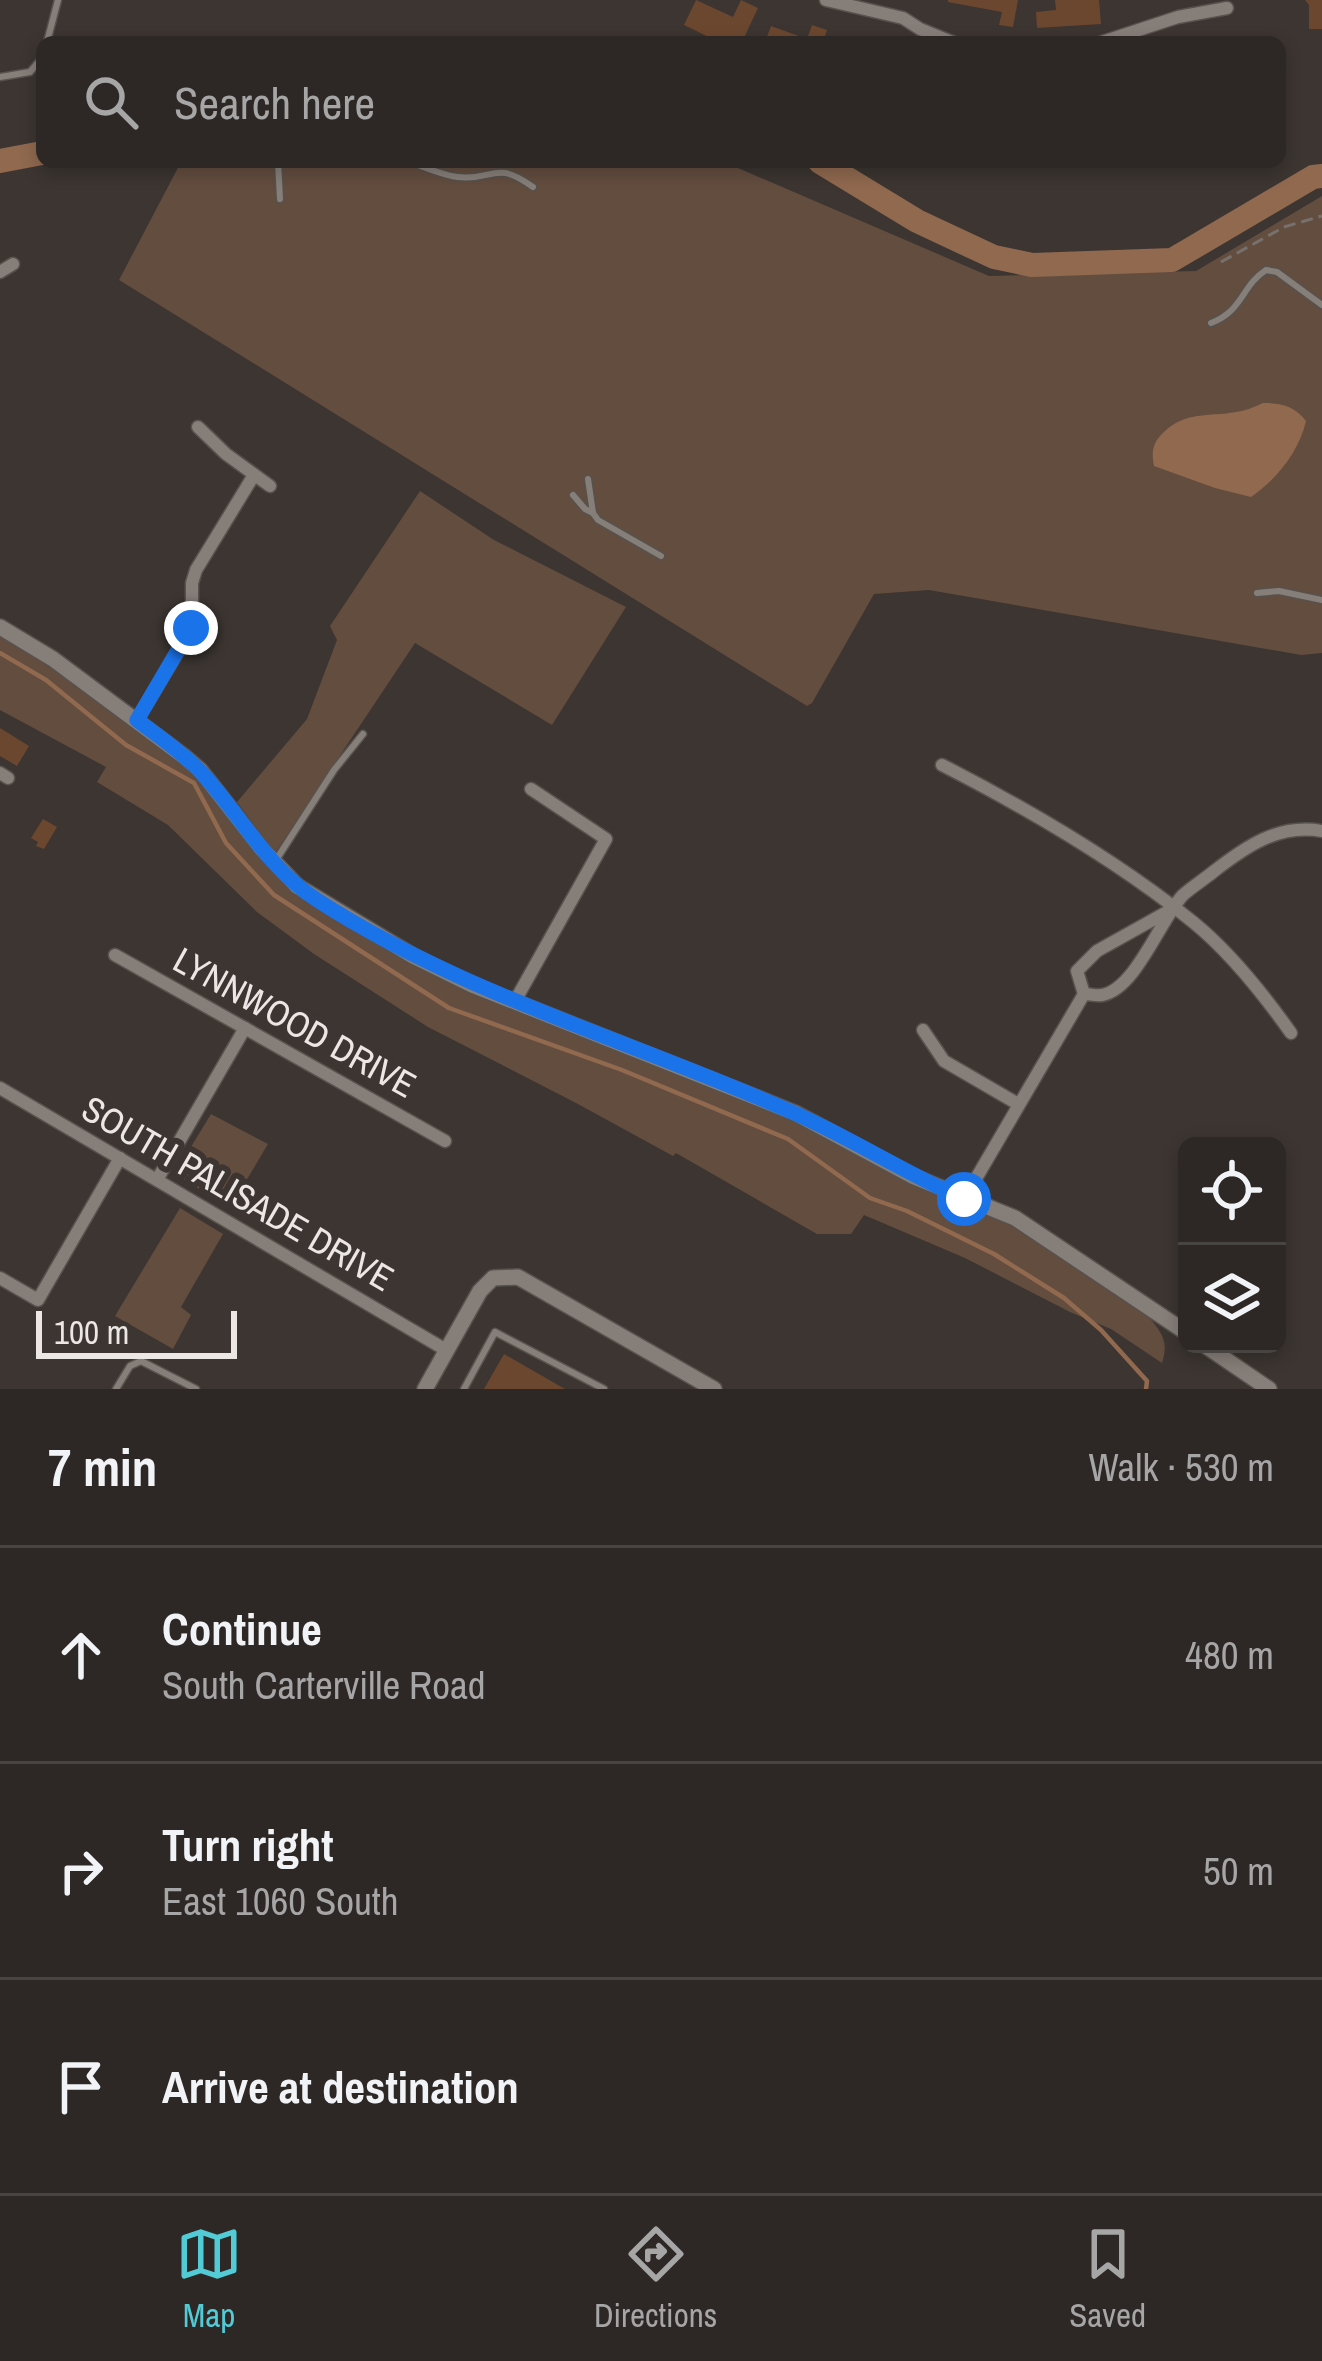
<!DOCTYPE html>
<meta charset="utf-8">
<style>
:root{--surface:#2d2825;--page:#35302d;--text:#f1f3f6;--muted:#a7a6a7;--line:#484442;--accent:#52cbd7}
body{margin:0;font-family:"Archivo Narrow",sans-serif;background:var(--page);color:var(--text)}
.controls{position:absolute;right:36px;bottom:36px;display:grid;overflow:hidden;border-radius:18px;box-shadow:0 6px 18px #0003}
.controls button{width:108px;height:108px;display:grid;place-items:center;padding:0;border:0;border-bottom:3px solid var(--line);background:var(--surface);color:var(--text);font:60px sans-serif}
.scale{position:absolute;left:36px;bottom:30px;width:201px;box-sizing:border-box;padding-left:12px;border:6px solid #ece7e4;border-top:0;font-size:33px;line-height:42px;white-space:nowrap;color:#ece7e4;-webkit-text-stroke:9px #3c3531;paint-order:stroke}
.stop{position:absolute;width:36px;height:36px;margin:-27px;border:9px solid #1a73e8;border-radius:50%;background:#fff}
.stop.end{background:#1a73e8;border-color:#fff;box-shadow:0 3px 12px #0008}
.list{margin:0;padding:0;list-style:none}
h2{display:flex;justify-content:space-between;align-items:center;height:156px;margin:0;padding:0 48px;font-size:51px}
h2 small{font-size:39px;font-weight:400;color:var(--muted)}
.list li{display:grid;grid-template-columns:78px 1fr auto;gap:36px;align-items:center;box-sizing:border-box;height:216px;padding:0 48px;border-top:3px solid var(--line)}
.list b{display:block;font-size:45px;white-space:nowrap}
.list p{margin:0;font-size:39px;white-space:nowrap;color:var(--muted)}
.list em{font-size:39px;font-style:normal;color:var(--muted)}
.icon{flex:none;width:66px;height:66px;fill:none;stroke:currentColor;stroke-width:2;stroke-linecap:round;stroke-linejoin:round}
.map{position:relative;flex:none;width:1322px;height:1389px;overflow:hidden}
.search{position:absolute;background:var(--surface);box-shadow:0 6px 18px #0003;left:36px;right:36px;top:36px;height:132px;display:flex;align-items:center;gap:30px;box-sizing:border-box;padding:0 42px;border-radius:18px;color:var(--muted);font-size:45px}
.sheet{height:804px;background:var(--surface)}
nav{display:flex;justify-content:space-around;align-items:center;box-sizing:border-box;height:168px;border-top:3px solid var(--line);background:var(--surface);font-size:33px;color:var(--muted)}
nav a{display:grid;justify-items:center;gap:6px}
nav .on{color:var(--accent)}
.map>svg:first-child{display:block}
</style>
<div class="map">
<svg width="1322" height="1389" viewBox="0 0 1322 1389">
<rect width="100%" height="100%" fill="#3c3531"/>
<!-- green -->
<g fill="#634d3f">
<path d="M181,162H724L989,276L1196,271L1322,196V653L1301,655L929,590L874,594L812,703L807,706L119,280Z"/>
<path d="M420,491L494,540L626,607L552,725L415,643L275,853L237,802L307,719L337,640L330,626Z"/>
<path d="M0,634L97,699L178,761L211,791L286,887L348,927L464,987L799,1121L884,1170L1004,1221L1148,1316C1162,1333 1169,1341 1162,1363L1111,1329L1070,1312L965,1258L864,1215L851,1234H817L676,1153L673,1156L576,1103L428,1027L314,954L257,912L168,825L97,782L106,767L0,710Z"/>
<path d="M211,1114L268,1144L230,1208L183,1179L180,1165Z"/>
<path d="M180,1208L223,1234L181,1307L191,1315L173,1349L115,1316Z"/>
</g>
<!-- water -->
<path fill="#90694f" d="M1263,403C1281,403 1295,406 1306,421C1299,452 1276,480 1251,497L1215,488L1154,466C1151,451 1153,442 1164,432C1186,411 1208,417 1236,412C1245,411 1254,407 1263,403Z"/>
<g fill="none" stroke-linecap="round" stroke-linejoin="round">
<!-- stream -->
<path stroke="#90694f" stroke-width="4.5" d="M0,653L46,680L126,745L194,783L226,843L274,895L449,1008L622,1070L788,1139L870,1198L907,1211L994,1254L1064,1298L1101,1330L1147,1381L1146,1389"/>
<!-- river -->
<g stroke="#90694f" stroke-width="24">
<path d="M0,161L42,153"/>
<path d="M820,162L917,221L994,257L1032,265L1172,260L1313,177L1322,176"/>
</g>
</g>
<!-- building -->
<g fill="#6c472f">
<path d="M696,0L733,17L741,0L758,8L742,42H719L684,25Z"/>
<path d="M948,0H1018L1013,27L999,25L1002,12L948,2Z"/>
<path d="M1055,0H1099L1101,24L1037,28L1036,12L1056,10Z"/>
<path d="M1305,0H1322V29H1309V5Z"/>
<path d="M812,25L827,30L823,42H765L771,26L807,39Z"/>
<path d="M0,728L29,746L17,766L0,756Z"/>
<path d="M43,819L57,827L44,849L36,846L38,842L31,838Z"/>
<path d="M504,1354L565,1389H484Z"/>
</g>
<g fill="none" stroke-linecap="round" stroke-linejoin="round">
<defs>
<g id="service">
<path d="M47,42L58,0"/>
<path d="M0,77L30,72L42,58"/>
<path d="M278,162L280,199"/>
<path d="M411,162C426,168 442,175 458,177C495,181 494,159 533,187"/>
<path d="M1211,323C1244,310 1241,286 1266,270L1277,272L1322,305"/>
<path d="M588,479L593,513L598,520L661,556"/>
<path d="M573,495L585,509L593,513"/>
<path d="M1257,593L1279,591L1322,600"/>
<path d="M276,860L334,770L363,734"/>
<path d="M116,1389L130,1366L141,1361L196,1389"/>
<path d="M464,1389L495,1332L604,1389"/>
</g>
<g id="minor">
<path d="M826,0L903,18L920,29L952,42"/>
<path d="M1102,42L1178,17L1227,8"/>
<path d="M0,272L13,264"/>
<path d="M198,427L226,454L270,486"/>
<path d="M137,720L192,628V583L196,570L254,475"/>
<path d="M942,765C1030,810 1116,860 1193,922C1230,952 1264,995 1291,1033"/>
<path d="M0,773L8,778"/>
<path d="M115,955L445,1141"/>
<path d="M1084,994C1090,994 1096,996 1102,995C1136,989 1161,918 1183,895C1192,887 1203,880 1213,872C1245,847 1279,823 1322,831"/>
<path d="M515,1001L606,839L531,789"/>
<path d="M923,1030L944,1061L1018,1104"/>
<path d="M0,1088L446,1350"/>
<path d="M158,1178L245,1028"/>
<path d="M964,1199L1084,994L1077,971L1097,951L1174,908"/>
<path d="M0,1278L38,1300L120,1158"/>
</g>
<g id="tertiary">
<path d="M0,627L53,659L186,758L200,770L261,848L297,886L413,956L472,985L795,1113L912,1176L1015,1218L1187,1333"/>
<path d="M1203,1344L1269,1389"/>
<path d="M425,1389L480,1291L493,1278L518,1277L714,1389"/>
</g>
</defs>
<!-- service casing -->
<use href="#service" stroke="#57524e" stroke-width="9"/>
<!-- minor casing -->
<use href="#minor" stroke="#57524e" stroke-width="15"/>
<!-- tertiary casing -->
<use href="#tertiary" stroke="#57524e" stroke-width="18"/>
<!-- path -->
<path stroke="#77716d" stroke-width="3" stroke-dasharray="12 6" stroke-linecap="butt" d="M1221,262L1284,227L1322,216"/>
<!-- service -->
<use href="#service" stroke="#867e79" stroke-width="6"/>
<!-- minor -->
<use href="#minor" stroke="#867e79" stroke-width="12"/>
<!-- tertiary -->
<use href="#tertiary" stroke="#867e79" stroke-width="15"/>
</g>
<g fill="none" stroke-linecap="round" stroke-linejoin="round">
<!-- route -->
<path stroke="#1a73e8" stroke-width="15" d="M191,628L137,720C158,736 182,752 201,772C240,814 267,868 317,900C464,995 633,1041 792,1112C851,1138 905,1173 964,1199"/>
</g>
<g text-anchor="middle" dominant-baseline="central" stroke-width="12" stroke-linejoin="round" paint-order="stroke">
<!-- street labels -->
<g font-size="36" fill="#ece7e4" stroke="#3c3531">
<text transform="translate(295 1022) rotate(29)">LYNNWOOD DRIVE</text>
<text transform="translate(238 1193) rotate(30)">SOUTH PALISADE DRIVE</text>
</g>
</g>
</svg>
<div class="controls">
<button><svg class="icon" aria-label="locate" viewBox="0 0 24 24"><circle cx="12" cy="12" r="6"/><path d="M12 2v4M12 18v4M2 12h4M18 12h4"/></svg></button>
<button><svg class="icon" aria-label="layers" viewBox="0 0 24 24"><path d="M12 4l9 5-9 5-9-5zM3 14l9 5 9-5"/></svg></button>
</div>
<div class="scale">100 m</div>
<div class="stop" style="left:964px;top:1199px"></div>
<div class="stop end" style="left:191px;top:628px"></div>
<div class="search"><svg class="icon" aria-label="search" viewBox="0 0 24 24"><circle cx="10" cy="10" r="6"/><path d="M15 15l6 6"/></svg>Search here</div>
</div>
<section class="sheet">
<h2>7 min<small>Walk · 530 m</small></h2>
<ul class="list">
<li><svg class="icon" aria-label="ahead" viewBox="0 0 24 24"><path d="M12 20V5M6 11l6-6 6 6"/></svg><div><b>Continue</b><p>South Carterville Road</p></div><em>480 m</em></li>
<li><svg class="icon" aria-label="right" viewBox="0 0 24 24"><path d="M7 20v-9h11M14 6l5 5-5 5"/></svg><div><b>Turn right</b><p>East 1060 South</p></div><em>50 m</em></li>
<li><svg class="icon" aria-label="arrive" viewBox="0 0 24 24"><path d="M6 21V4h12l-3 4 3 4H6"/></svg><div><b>Arrive at destination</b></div></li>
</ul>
</section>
<nav>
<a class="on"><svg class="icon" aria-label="map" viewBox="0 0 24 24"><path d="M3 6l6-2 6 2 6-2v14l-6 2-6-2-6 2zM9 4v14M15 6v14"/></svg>Map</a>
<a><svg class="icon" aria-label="directions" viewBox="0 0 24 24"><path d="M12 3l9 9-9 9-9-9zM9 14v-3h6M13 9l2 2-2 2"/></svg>Directions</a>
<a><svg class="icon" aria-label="saved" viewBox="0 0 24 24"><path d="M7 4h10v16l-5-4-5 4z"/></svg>Saved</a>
</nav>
